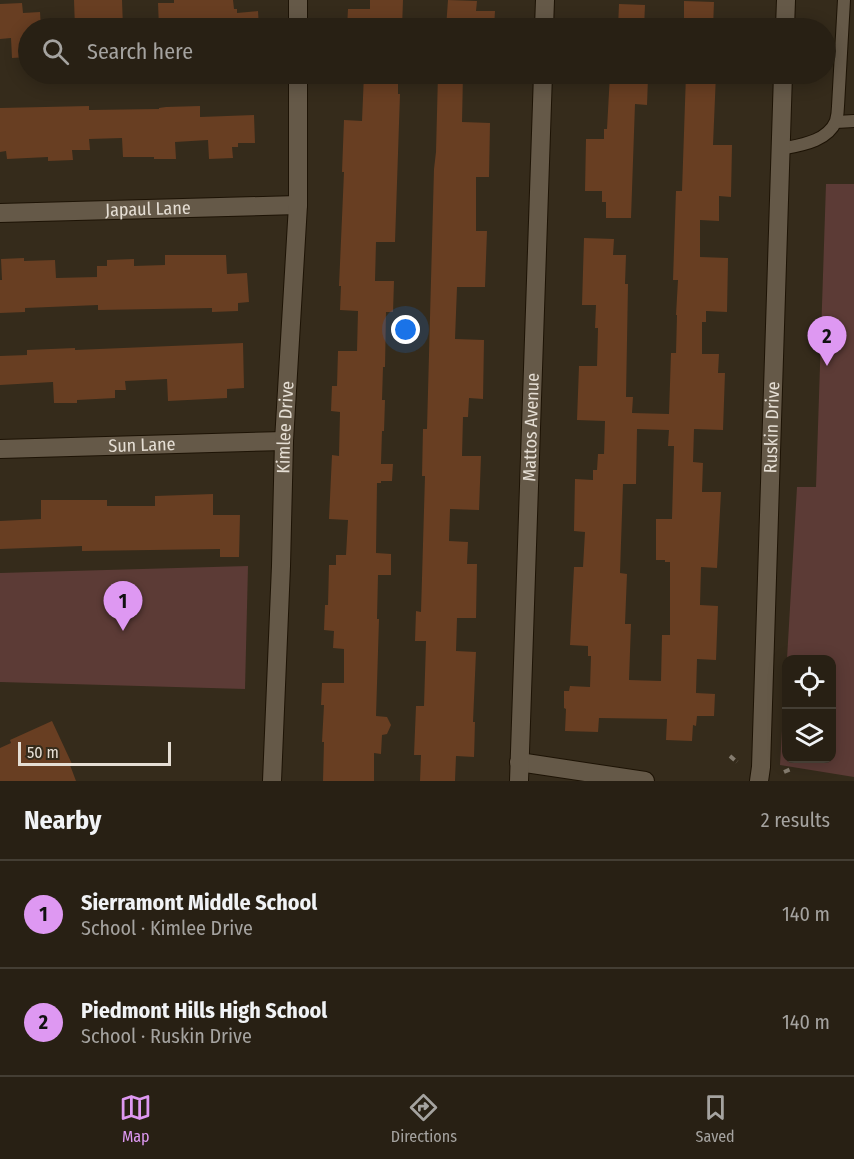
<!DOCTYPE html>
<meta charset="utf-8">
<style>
:root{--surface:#282014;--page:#342d22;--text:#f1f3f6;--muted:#a5a3a0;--line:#443e34;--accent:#de98f2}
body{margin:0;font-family:"Fira Sans Condensed",sans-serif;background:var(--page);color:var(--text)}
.controls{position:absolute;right:18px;bottom:18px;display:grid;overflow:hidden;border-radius:12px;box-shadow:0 3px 15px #0003}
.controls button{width:54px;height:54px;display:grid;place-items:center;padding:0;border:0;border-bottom:2px solid var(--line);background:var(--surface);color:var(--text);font:30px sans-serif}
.scale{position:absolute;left:18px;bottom:15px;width:153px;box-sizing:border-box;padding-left:6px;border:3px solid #e5ded4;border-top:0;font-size:16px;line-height:21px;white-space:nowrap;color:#e5ded4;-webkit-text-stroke:4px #352b1b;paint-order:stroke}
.you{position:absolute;left:406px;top:330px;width:21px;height:21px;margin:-15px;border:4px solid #fff;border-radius:50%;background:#1a73e8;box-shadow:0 0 0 9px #1a73e833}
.badge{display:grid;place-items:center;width:39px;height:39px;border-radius:50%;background:var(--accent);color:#111;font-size:20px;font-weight:700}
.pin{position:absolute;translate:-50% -50px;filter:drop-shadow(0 2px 3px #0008)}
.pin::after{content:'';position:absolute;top:32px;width:21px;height:18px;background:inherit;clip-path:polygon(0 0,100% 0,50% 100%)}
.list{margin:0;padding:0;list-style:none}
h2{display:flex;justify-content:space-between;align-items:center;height:78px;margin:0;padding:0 24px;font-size:26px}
h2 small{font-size:20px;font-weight:400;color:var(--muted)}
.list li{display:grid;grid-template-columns:39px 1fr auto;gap:18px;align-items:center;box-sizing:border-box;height:108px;padding:0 24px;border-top:2px solid var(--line)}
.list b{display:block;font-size:22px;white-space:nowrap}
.list p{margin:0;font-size:20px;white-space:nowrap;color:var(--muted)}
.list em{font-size:20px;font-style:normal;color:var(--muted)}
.icon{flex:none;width:33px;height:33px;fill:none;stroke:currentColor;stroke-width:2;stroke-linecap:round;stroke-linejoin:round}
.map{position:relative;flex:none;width:854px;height:781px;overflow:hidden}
.search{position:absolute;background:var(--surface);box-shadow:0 3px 15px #0003;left:18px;right:18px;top:18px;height:66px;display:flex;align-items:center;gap:15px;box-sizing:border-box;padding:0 21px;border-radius:33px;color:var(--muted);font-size:22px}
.sheet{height:294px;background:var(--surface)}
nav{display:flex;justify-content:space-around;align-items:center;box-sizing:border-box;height:84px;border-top:2px solid var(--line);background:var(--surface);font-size:16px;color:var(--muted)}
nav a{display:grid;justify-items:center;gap:3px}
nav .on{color:var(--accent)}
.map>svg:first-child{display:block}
</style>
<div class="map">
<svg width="854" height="781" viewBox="0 0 854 781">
<rect width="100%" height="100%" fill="#352b1b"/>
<!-- green -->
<g fill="#5c3b36">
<path d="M826,184H854V777L780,765L786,661V758H832V660L787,659L797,487H816Z"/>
<path d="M248,566L245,689L0,682V573Z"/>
</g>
<!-- building -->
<g fill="#683e22" fill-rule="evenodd">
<path d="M74,0H122L123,28H75Z"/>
<path d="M174,0H233L234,9H237V13L258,11L259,28H159L158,3H174Z"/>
<path d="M370,0H403L402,28H347L348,9H370Z"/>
<path d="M448,0L477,1L476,11H495L494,28H446Z"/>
<path d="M684,1L714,2L713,28H684Z"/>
<path d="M22,3L23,13L40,12L41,28H28V57L12,58L11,38L0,39V4Z"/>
<path d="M619,4L645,5L644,28H618Z"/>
<path d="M364,74H398V94H400L395,242H376L375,281H394L393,312H386L385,367H383L382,400H385L384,431H382L381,464H393L392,481H381V483H377L376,553L391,554V575H378L377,619H379L376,716L387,717L391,725L387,734L382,735L381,754L374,753V781H323L324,742H322L324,705H321L322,683H344V649L333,648L334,631L324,630L325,605H328L329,565H336V555H346L348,520L329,519L332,455L339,456L340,412L331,411L332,386H337L338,351H357L358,311L340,310L341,286H339L344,172H342L344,120L362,121Z"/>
<path d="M438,74H463L462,122L490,123L489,177H476V231H487L485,287H457L455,339L484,340L483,399L469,398L468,417H463L462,456H481L479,510L450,509L449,541L468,542L467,564H477L476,618H457L456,651L476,652L473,722H475L474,757L456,756L455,781H420L421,755H414L416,706H424L426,641H415L416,611L421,612L425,476H422L423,429H427L434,169L436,152Z"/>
<path d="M610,74H636L635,77L648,78L647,105L635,104L631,218H606V202H602V191H585L586,139H604V129H607Z"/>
<path d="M686,74H716L713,145H732L731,197L719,196V221L700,220V257L728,258L727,312L706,311V322H702V354H719L718,373H725L723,430L694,429L693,462L703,463L702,492H721L717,568L701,567L700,605L718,606L716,660L697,659L696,693L715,694L714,716H697L696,726L693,725L692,741L666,740L667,719L599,718L598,732L565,731L566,709L564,708V691H569L570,686L590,687L591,656H588V646L570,645L574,567H583L585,532L574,531L575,479L593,480V470H597L598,454H604L605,421L577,420L579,366H597L598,328H595L596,305H582L584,238L614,239L613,255H626L625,284H628L626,397H633L632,413L669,414L671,353H676L677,315H676L678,280H673L676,191H682ZM637,429L669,430L668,446H674L672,519H656V560H665V562H670V635H662L661,681L629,680L631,624H625L627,574L620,573L623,484H636Z"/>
<path d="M89,106V110L159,109V108L166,107L200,106V117L254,115L255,143H238V147H232L233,158L209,159L208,140L175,142L176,159H154V157H123L122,138L89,139L90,150H72L73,160L48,161V157L7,159L6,151L0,152V108Z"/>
<path d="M165,255H226L227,274L247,273L249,302L238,303V311L212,312V308L98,310V305L25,308V312L0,313V280H2L1,259L24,258V261L55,260L56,278L97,277V266H107V260L134,259V266L165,265Z"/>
<path d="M243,343L244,388L227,389V398L168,401L167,379L125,381L126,390H115V398L77,400V403H54L53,382L0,385V356L27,355V350L75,348V350Z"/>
<path d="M213,494V515H240L239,557H220V549L82,551V546L0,549V521L41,519V500H107V506H155V496Z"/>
<path d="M52,721L72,764L70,765L76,781H0V748L11,743L10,740Z"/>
</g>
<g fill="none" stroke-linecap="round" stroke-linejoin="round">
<defs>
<g id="lane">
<path d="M836,122L854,121"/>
<path d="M781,149C800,145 827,142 836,121C837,117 838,111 838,106L844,0"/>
</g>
<g id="street">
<path d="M298,0V28"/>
<path d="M544,28L545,0"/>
<path d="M785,28L786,0"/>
<path id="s1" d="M0,213L298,205"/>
<path id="s2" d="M0,449L284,441"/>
<path d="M519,762L645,781"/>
<path id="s3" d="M272,781L281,566L284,441L298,205V74"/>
<path id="s4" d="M519,781L543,74"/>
<path id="s5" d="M759,781L761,767L783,74"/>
</g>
</defs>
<!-- lane casing -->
<use href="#lane" stroke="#1d1305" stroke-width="14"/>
<!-- street casing -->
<use href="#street" stroke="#1d1305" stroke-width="20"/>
<!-- path -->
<g stroke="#857c6f" stroke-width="4" stroke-dasharray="6 3" stroke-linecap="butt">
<path d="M730,756L737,762"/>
<path d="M784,772L791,769"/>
</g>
<!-- lane -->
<use href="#lane" stroke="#655948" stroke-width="12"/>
<!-- street -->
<use href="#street" stroke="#655948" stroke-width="18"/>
</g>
<g text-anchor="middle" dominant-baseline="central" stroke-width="4.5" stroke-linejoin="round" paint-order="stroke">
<!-- street labels -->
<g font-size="18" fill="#e5ded4" stroke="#352b1b">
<text stroke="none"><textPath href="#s1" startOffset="148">Japaul Lane</textPath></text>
<text stroke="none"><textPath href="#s3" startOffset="354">Kimlee Drive</textPath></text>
<text stroke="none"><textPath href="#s4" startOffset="354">Mattos Avenue</textPath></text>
<text stroke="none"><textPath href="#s5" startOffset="354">Ruskin Drive</textPath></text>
<text stroke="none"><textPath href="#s2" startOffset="142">Sun Lane</textPath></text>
</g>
</g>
</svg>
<div class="controls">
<button><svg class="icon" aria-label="locate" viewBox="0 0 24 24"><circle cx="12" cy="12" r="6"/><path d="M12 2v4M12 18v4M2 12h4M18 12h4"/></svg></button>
<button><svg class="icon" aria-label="layers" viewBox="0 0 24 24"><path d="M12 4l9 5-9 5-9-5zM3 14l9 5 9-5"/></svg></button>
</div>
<div class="scale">50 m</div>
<div class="you"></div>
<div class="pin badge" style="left:123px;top:631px">1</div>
<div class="pin badge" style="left:827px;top:366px">2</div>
<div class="search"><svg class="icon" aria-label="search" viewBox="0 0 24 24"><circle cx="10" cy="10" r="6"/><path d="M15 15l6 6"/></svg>Search here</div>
</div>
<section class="sheet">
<h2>Nearby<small>2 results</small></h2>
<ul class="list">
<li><span class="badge">1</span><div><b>Sierramont Middle School</b><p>School · Kimlee Drive</p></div><em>140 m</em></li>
<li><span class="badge">2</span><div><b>Piedmont Hills High School</b><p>School · Ruskin Drive</p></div><em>140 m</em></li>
</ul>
</section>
<nav>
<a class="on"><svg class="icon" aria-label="map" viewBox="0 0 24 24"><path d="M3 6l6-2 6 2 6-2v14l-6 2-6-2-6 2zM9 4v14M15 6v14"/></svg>Map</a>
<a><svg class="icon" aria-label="directions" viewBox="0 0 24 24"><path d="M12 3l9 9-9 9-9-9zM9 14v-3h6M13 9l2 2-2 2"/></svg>Directions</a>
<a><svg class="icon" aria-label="saved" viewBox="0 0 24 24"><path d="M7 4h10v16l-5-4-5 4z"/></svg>Saved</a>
</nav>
